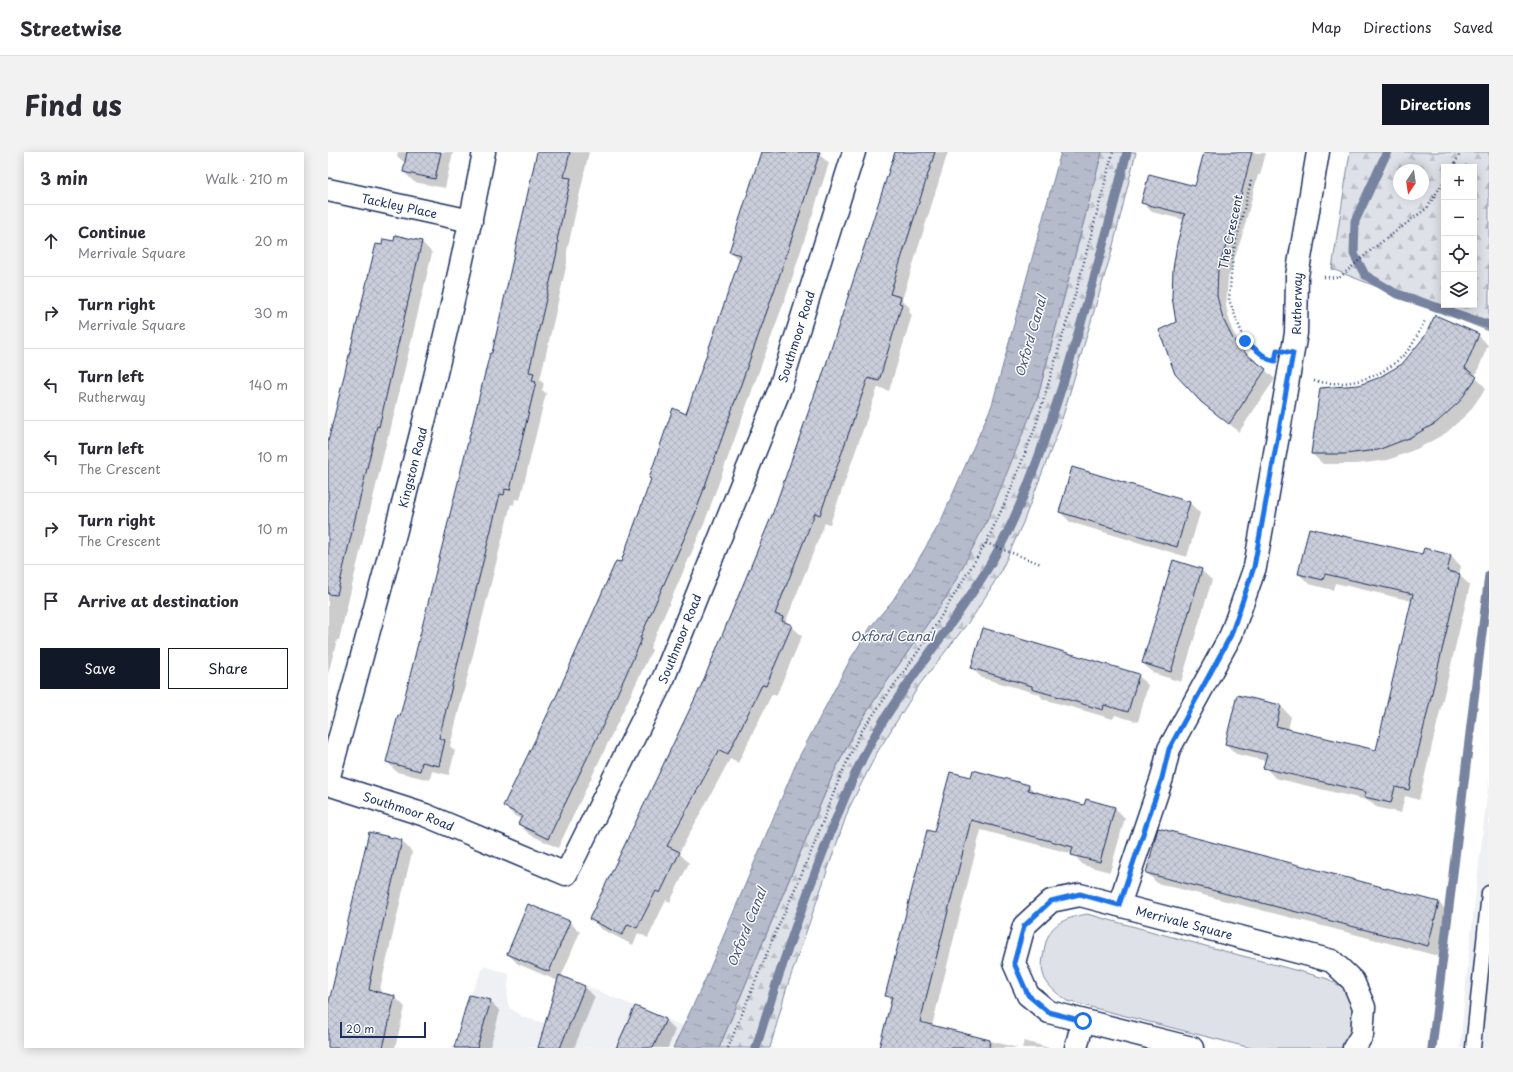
<!DOCTYPE html>
<meta charset="utf-8">
<style>
:root{--surface:#fff;--page:#f2f2f3;--text:#2b2b33;--muted:#7c7c81;--line:#e1e1e2;--accent:#111827}
body{margin:0;font-family:"Playpen Sans",sans-serif;background:var(--page);color:var(--text)}
.controls{position:absolute;right:12px;top:12px;display:grid;overflow:hidden;border-radius:0px;box-shadow:0 2px 10px #0003}
.controls button{width:36px;height:36px;display:grid;place-items:center;padding:0;border:0;border-bottom:1px solid var(--line);background:var(--surface);color:var(--text);font:20px sans-serif}
.compass{position:absolute;left:1065px;top:12px;width:36px;height:36px;border-radius:50%;background:var(--surface);box-shadow:0 2px 10px #0003;rotate:193deg}
.scale{position:absolute;left:12px;bottom:10px;width:86px;box-sizing:border-box;padding-left:4px;border:2px solid #1b2f5e;border-top:0;font-size:11px;line-height:14px;white-space:nowrap;color:#1b2f5e;-webkit-text-stroke:3px #fff;paint-order:stroke}
.stop{position:absolute;width:12px;height:12px;margin:-9px;border:3px solid #1a73e8;border-radius:50%;background:#fff}
.stop.end{background:#1a73e8;border-color:#fff;box-shadow:0 1px 4px #0008}
.list{margin:0;padding:0;list-style:none}
h2{display:flex;justify-content:space-between;align-items:center;height:52px;margin:0;padding:0 16px;font-size:17px}
h2 small{font-size:13px;font-weight:400;color:var(--muted)}
.list li{display:grid;grid-template-columns:26px 1fr auto;gap:12px;align-items:center;box-sizing:border-box;height:72px;padding:0 16px;border-top:1px solid var(--line)}
.list b{display:block;font-size:15px;white-space:nowrap}
.list p{margin:0;font-size:13px;white-space:nowrap;color:var(--muted)}
.list em{font-size:13px;font-style:normal;color:var(--muted)}
.actions{display:flex;gap:8px;padding:12px 16px}
.actions a{flex:1;padding:9px 0;border:1px solid var(--accent);border-radius:0px;text-align:center;font-size:14px;color:var(--accent)}
.actions .main{background:var(--accent);color:#fff}
.icon{flex:none;width:22px;height:22px;fill:none;stroke:currentColor;stroke-width:2;stroke-linecap:round;stroke-linejoin:round}
.map{position:relative;flex:none;width:1161px;height:896px;overflow:hidden;border-radius:0px}
header{display:flex;align-items:center;gap:24px;box-sizing:border-box;height:56px;padding:0 20px;background:var(--surface);border-bottom:1px solid var(--line)}
header strong{font-size:19px}
nav{display:flex;gap:22px;margin-inline-start:auto;font-size:14px}
.intro{display:flex;align-items:center;justify-content:space-between;box-sizing:border-box;height:96px;padding:0 24px}
h1{margin:0;font-size:28px}
.button{padding:10px 18px;border-radius:0px;background:var(--accent);color:#fff;font-size:14px;font-weight:700}
main{display:flex;gap:24px;padding:0 24px}
aside{flex:1;background:var(--surface);border-radius:0px;box-shadow:0 2px 10px #0003}
.map>svg:first-child{display:block}
</style>
<header>
<strong>Streetwise</strong>
<nav><a>Map</a><a>Directions</a><a>Saved</a></nav>
</header>
<div class="intro"><h1>Find us</h1><a class="button">Directions</a></div>
<main>
<aside>
<h2>3 min<small>Walk · 210 m</small></h2>
<ul class="list">
<li><svg class="icon" aria-label="ahead" viewBox="0 0 24 24"><path d="M12 20V5M6 11l6-6 6 6"/></svg><div><b>Continue</b><p>Merrivale Square</p></div><em>20 m</em></li>
<li><svg class="icon" aria-label="right" viewBox="0 0 24 24"><path d="M7 20v-9h11M14 6l5 5-5 5"/></svg><div><b>Turn right</b><p>Merrivale Square</p></div><em>30 m</em></li>
<li><svg class="icon" aria-label="left" viewBox="0 0 24 24"><path d="M17 20v-9H6M10 6l-5 5 5 5"/></svg><div><b>Turn left</b><p>Rutherway</p></div><em>140 m</em></li>
<li><svg class="icon" aria-label="left" viewBox="0 0 24 24"><path d="M17 20v-9H6M10 6l-5 5 5 5"/></svg><div><b>Turn left</b><p>The Crescent</p></div><em>10 m</em></li>
<li><svg class="icon" aria-label="right" viewBox="0 0 24 24"><path d="M7 20v-9h11M14 6l5 5-5 5"/></svg><div><b>Turn right</b><p>The Crescent</p></div><em>10 m</em></li>
<li><svg class="icon" aria-label="arrive" viewBox="0 0 24 24"><path d="M6 21V4h12l-3 4 3 4H6"/></svg><div><b>Arrive at destination</b></div></li>
</ul>
<div class="actions"><a class="main">Save</a><a>Share</a></div>
</aside>
<div class="map">
<svg width="1161" height="896" viewBox="0 0 1161 896">
<defs>
<pattern id="forest-firs" width="22" height="20" patternUnits="userSpaceOnUse"><rect width="22" height="20" fill="#dee1e7"/><path d="M5 1l3.5 6h-7zM16 11l3.5 6h-7z" fill="#bec1c9"/></pattern>
<pattern id="water-ripples" width="26" height="14" patternUnits="userSpaceOnUse"><rect width="26" height="14" fill="#b5bbca"/><path d="M2 4q2-2 4 0t4 0M15 11q2-2 4 0t4 0" fill="none" stroke="#9298a7"/></pattern>
<pattern id="building-cross-hatch" width="8" height="8" patternUnits="userSpaceOnUse"><rect width="8" height="8" fill="#caceda"/><path d="M0 0l8 8M0 8l8-8" fill="none" stroke="#adb1be"/></pattern>
</defs>
<rect width="100%" height="100%" fill="#fff"/>
<filter id="ink" filterUnits="userSpaceOnUse"><feTurbulence type="fractalNoise" baseFrequency=".025" numOctaves="2"/><feDisplacementMap in="SourceGraphic" scale="8" xChannelSelector="R" yChannelSelector="G"/><feConvolveMatrix kernelMatrix="1 2 1 2 8 2 1 2 1" color-interpolation-filters="sRGB"/></filter>
<g filter="url(#ink)">
<!-- built -->
<g fill="#eff0f4">
<path d="M1161,626V896H1132L1140,808Z"/>
<path d="M156,814L181,822L179,849L182,856L195,865L217,871L231,823L355,874L345,896H126L140,848Z"/>
</g>
<!-- green -->
<path fill="#dee1e7" stroke="#7c88a2" d="M759,762L1000,827L1016,836L1032,862L1019,896H923L739,849C730,842 717,833 715,821C713,815 715,805 716,799C720,772 734,767 759,762Z"/>
<!-- forest -->
<g fill="url(#forest-firs)" stroke="#7c88a2" fill-rule="evenodd">
<path d="M774,0H808L783,102L731,277L694,373L672,421L646,463L592,532L550,599L521,656L458,838L442,896H391L505,622L527,579L551,541L621,441L710,244Z"/>
<path d="M1022,0H1161V179L1004,117ZM1116,15H1146V153H1116ZM1071,18H1095V42H1071Z"/>
</g>
<!-- water -->
<path fill="url(#water-ripples)" stroke="#77839f" d="M733,0H774L710,244L661,365L621,441L551,541L527,579L505,622L391,896H345L377,828L470,607L523,506L544,473L565,448L583,420L612,371L664,253Z"/>
<!-- shadow -->
<g fill="#0003">
<path d="M70,0H125L117,36L86,30L76,20L78,12L69,4Z"/>
<path d="M210,0H261L239,99V111L212,228L216,232L214,238L218,241L192,348L187,347L186,353L183,352L122,594L127,599L121,623L104,619L102,628L69,620L59,610L73,565L165,202Z"/>
<path d="M434,0H488L501,11L461,136L376,372L322,496L324,498L230,696L201,682L191,672L193,667L187,664L176,654L294,411L359,263L412,110L402,99Z"/>
<path d="M567,0H620L574,148L582,156L581,160L584,163L565,226L561,239L550,235L502,372L497,371L458,469L474,484L448,544L444,542L410,611L402,607L351,701L361,711L342,750L338,748L320,786L310,781L305,793L273,777L263,767L374,534L445,364L493,232L530,122Z"/>
<path d="M877,0L938,1L932,23H930L914,84L900,126L898,154L904,178L915,197L947,227L911,280L874,249L850,171L857,68L824,60L814,50L868,36Z"/>
<path d="M68,84L94,90L104,101L61,284H60L11,488H9L0,522V299L54,95L66,90Z"/>
<path d="M1150,183L1160,193L1147,225L1158,236L1141,260L1118,281L1091,296L1060,308L1028,312H995L984,302L1032,234Z"/>
<path d="M862,351L872,361L859,405L742,370L732,360Z"/>
<path d="M1095,404H1123L1133,414L1131,423L1142,433L1091,648L1077,644L1073,661L1048,655L1042,649L947,626L937,615L938,609L908,602L898,592L953,554L963,565L960,578L1048,600L1084,449L1007,431L1005,438L981,432L971,422Z"/>
<path d="M873,418L884,428L853,530L825,521L815,511Z"/>
<path d="M644,516L810,523L820,533L810,570L787,563L785,567L715,547L711,542L654,526Z"/>
<path d="M644,626L701,634L708,641L757,654L787,656L797,666L782,720L755,713L745,702L653,678L604,874L690,896H552L564,850L558,843L607,681Z"/>
<path d="M831,677L1111,751L1121,761L1110,804L829,731L819,721Z"/>
<path d="M74,689L84,700L52,837L53,841L67,845L77,855L67,896H0V859Z"/>
<path d="M241,770L252,780L233,825L257,835L267,845L246,896H211L230,829L190,812L180,802Z"/>
<path d="M162,849L172,859L162,895L164,896H127Z"/>
<path d="M337,868L347,878L340,896H289Z"/>
<path d="M696,889L722,896H694Z"/>
</g>
<g fill="none" stroke-linecap="round" stroke-linejoin="round">
<!-- stream -->
<g stroke="#77839f" stroke-width="9">
<path d="M1059,0L1027,69L1026,102L1037,123L1067,141L1161,173"/>
<path d="M428,896C449,826 473,756 500,687C515,649 530,611 551,576C591,508 646,450 680,379C704,329 721,275 738,222C760,149 781,75 799,0"/>
<path d="M1104,896L1161,423"/>
</g>
</g>
<!-- building -->
<g fill="url(#building-cross-hatch)" stroke="#1b2f5e">
<path d="M79,0H113L107,27L75,20Z"/>
<path d="M209,0H242L236,25L243,26L229,88L230,89L229,100L201,220L206,221L204,229L208,230L182,338L177,337L176,343L172,342L111,586L117,588L111,614L94,610L92,619L58,610L70,563L72,564L162,201H164Z"/>
<path d="M433,0H492L451,125L367,362L312,486L314,487L276,571L220,687L190,672L194,664L175,654L227,547L288,409L293,410L323,327L321,326L345,256L358,262L413,103L401,100Z"/>
<path d="M567,0H607L562,142L573,145L571,151L574,152L551,229L540,226L492,363L487,361L447,462L455,465L454,469L464,473L438,534L434,533L400,602L391,598L339,694L352,700L332,741L328,739L309,776L300,772L294,783L261,767L373,534L444,363L491,230L492,231Z"/>
<path d="M876,0H924L905,74L890,116L889,144L895,167L905,187L919,203L938,217L901,272L873,250L847,222L831,178L848,170L844,145L845,117L849,92L857,62L813,51L821,22L867,34Z"/>
<path d="M67,83L94,89L51,275L49,274L9,443L0,442V290L48,92L54,93L55,87L66,89Z"/>
<path d="M1107,163L1151,182L1137,216L1149,225L1131,250L1108,271L1081,286L1050,298L1017,302H983L992,236L1031,233L1050,226L1074,212L1097,184Z"/>
<path d="M744,315L862,350L849,395L731,360Z"/>
<path d="M981,376L1094,402L1096,396L1123,403L1119,419L1132,422L1081,638L1067,635L1063,651L1036,645L1038,640L935,616L939,602L897,592L909,543L953,553L948,574L1048,598L1085,442L997,422L995,428L970,422Z"/>
<path d="M845,408L874,417L843,520L814,511Z"/>
<path d="M655,476L811,522L800,560L776,553L775,558L704,537V534L643,516Z"/>
<path d="M645,618L701,633L700,638L756,653L758,647L787,655L772,710L743,703L745,695L643,668L592,870L662,888L661,896H551L564,845L557,844L599,678L606,680L622,620L643,625Z"/>
<path d="M830,676L1111,750L1100,794L818,721Z"/>
<path d="M41,680L74,688L42,827H43L41,838L67,844L55,896H0V854Z"/>
<path d="M200,752L242,769L221,820L179,802Z"/>
<path d="M231,823L257,834L232,896H210Z"/>
<path d="M141,843L163,848L149,896H126Z"/>
<path d="M307,854L338,867L325,896H288Z"/>
</g>
<g fill="none" stroke-linecap="round" stroke-linejoin="round">
<defs>
<path id="lane" d="M1145,896L1161,741"/>
<g id="street">
<path id="s1" d="M0,38L143,69"/>
<path id="s2" d="M0,632L97,663L238,722L336,525L451,239L526,0"/>
<path id="s3" d="M791,753L834,626L841,597L903,483L927,415L968,181L969,124L990,0"/>
<path d="M748,896L755,869"/>
<path id="s4" d="M864,896L721,860L700,843L686,811L696,774L723,749L752,743L1004,809L1025,829L1036,855L1034,883L1026,896"/>
</g>
<g id="secondary">
<path id="s5" d="M0,628C57,420 116,212 156,0"/>
</g>
</defs>
<!-- lane casing -->
<use href="#lane" stroke="#1b2f5e" stroke-width="17"/>
<!-- street casing -->
<use href="#street" stroke="#1b2f5e" stroke-width="25"/>
<!-- secondary casing -->
<use href="#secondary" stroke="#1b2f5e" stroke-width="25"/>
<!-- path -->
<g stroke="#1b2f5e" stroke-width="2.5" stroke-dasharray="1 3" stroke-linecap="butt">
<path d="M1125,15L1133,0"/>
<path d="M923,29L905,101L901,148L917,189L938,205"/>
<path d="M996,125L1011,126L1043,98L1099,56L1116,29"/>
<path d="M986,229C1022,236 1057,226 1081,197C1088,188 1092,177 1098,167"/>
<path d="M658,391L713,412"/>
<path d="M400,896L446,784L482,703L511,627L533,580L599,487L658,391L681,342L707,276L749,136L785,0"/>
</g>
<!-- lane -->
<use href="#lane" stroke="#fff" stroke-width="14"/>
<!-- street -->
<use href="#street" stroke="#fff" stroke-width="22"/>
<!-- secondary -->
<use href="#secondary" stroke="#fff" stroke-width="22"/>
</g>
</g>
<g fill="none" stroke-linecap="round" stroke-linejoin="round" filter="url(#ink)">
<!-- route -->
<path stroke="#1a73e8" stroke-width="5" d="M755,869L720,860L700,843L686,811L696,774L723,749L752,742L791,753L834,626L841,597L903,483L926,415L965,201L949,198L947,209L940,207L917,189"/>
</g>
<g text-anchor="middle" dominant-baseline="central" stroke-width="3" stroke-linejoin="round" paint-order="stroke">
<!-- street labels -->
<g font-size="12" fill="#1b2f5e" stroke="#fff">
<text stroke="none"><textPath href="#s1" startOffset="73">Tackley Place</textPath></text>
<text transform="translate(902 80) rotate(-78)">The Crescent</text>
<text stroke="none"><textPath href="#s3" startOffset="633">Rutherway</textPath></text>
<text stroke="none"><textPath href="#s2" startOffset="840">Southmoor Road</textPath></text>
<text stroke="none"><textPath href="#s5" startOffset="324">Kingston Road</textPath></text>
<text stroke="none"><textPath href="#s2" startOffset="516">Southmoor Road</textPath></text>
<text stroke="none"><textPath href="#s2" startOffset="85">Southmoor Road</textPath></text>
<text stroke="none"><textPath href="#s4" startOffset="422">Merrivale Square</textPath></text>
</g>
<!-- water labels -->
<g font-size="13" font-style="italic" fill="#49597e" stroke="#fff">
<text transform="translate(702 184) rotate(-74)">Oxford Canal</text>
<text x="564" y="483">Oxford Canal</text>
<text transform="translate(418 775) rotate(-68)">Oxford Canal</text>
</g>
</g>
</svg>
<div class="controls">
<button>+</button>
<button>−</button>
<button><svg class="icon" aria-label="locate" viewBox="0 0 24 24"><circle cx="12" cy="12" r="6"/><path d="M12 2v4M12 18v4M2 12h4M18 12h4"/></svg></button>
<button><svg class="icon" aria-label="layers" viewBox="0 0 24 24"><path d="M12 4l9 5-9 5-9-5zM3 14l9 5 9-5"/></svg></button>
</div>
<svg class="compass" viewBox="-18 -18 36 36"><path d="M0-13l5 13h-10z" fill="#e53935"/><path d="M0 13l5-13h-10z" fill="#7c7c81"/></svg>
<div class="scale">20 m</div>
<div class="stop" style="left:755px;top:869px"></div>
<div class="stop end" style="left:917px;top:189px"></div>
</div>
</main>
